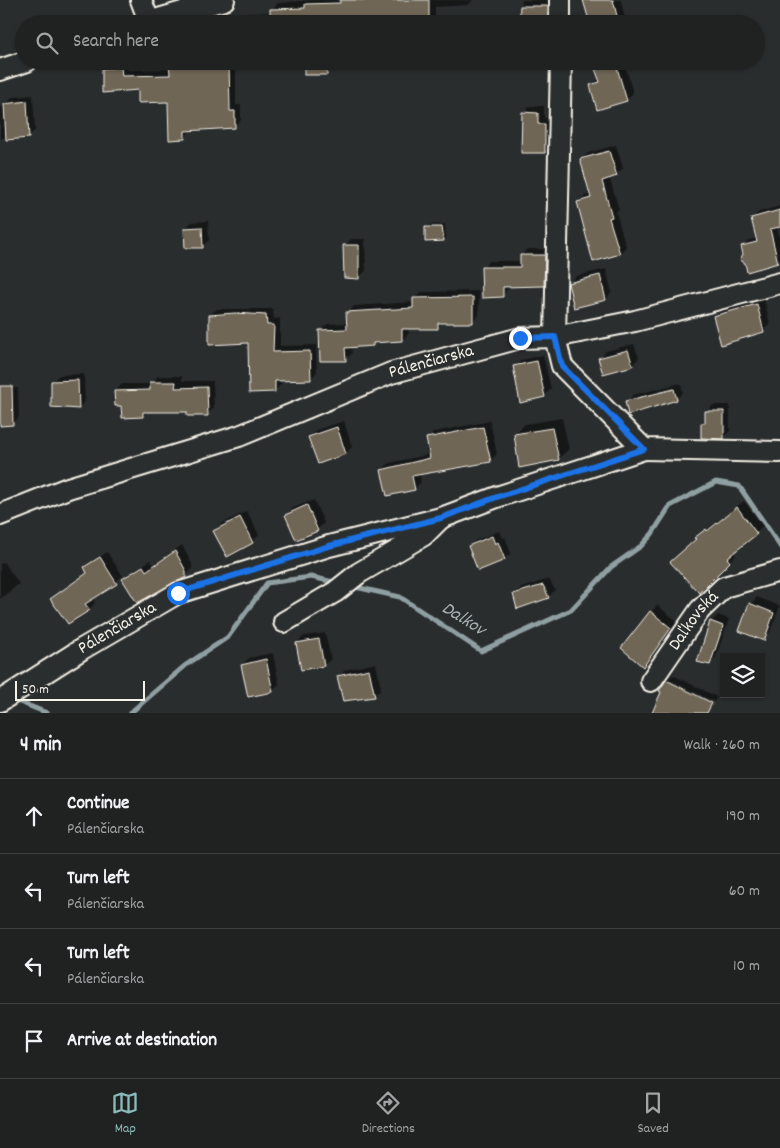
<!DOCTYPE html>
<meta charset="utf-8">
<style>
:root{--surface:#202222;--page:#2d2f2f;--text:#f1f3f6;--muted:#a2a4a5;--line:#3d3f40;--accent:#8bbbb9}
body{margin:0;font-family:Dekko,sans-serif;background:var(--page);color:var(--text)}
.controls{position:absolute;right:15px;bottom:15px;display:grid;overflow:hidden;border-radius:0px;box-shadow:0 1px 4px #0004}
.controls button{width:45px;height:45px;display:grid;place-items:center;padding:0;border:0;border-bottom:1px solid var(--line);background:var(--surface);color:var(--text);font:25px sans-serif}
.scale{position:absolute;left:15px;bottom:12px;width:130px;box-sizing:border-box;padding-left:5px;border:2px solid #f4f1e8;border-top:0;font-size:14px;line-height:18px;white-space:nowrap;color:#f4f1e8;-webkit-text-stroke:4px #2a2d2e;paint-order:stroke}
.stop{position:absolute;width:15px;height:15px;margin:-11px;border:4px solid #1a73e8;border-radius:50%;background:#fff}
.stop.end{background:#1a73e8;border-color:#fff;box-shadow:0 1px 5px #0008}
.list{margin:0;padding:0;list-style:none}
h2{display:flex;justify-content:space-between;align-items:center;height:65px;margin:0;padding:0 20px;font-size:21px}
h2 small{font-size:16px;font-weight:400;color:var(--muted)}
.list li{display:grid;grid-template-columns:32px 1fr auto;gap:15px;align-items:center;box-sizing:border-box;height:75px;padding:0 20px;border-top:1px solid var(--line)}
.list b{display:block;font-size:19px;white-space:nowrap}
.list p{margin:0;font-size:16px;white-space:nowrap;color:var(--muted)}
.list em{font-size:16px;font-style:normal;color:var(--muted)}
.icon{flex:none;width:28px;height:28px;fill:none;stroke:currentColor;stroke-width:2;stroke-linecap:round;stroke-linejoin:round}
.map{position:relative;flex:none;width:780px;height:713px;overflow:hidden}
.search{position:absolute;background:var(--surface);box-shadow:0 1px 4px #0004;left:15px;right:15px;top:15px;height:55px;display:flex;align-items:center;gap:12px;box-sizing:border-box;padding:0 18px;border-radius:28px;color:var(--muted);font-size:19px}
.sheet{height:365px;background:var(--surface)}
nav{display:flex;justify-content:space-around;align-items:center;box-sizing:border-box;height:70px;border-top:1px solid var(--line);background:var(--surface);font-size:14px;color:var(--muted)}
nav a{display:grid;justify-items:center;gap:2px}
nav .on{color:var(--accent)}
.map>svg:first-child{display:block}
</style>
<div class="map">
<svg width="780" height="713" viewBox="0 0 780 713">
<rect width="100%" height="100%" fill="#2a2d2e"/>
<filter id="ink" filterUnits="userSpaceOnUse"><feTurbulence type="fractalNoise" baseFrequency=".02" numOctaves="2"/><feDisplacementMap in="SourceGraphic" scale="10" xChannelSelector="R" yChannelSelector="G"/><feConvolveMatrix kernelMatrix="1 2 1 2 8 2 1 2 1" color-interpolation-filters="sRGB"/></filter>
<g filter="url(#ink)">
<!-- shadow -->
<g fill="#0007">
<path d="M311,0H473L468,5L435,7V20L432,24H238V21L244,14L271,12L278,3Z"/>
<path d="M522,0H557L559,24H520Z"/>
<path d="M585,0H621L626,24H591Z"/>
<path d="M128,61V70L171,69L170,61H236V105H241V120L235,127L191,129L185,138L170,101L139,89L103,69L110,62Z"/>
<path d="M272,61H333V67L327,74L305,64H272Z"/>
<path d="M593,61H624L633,93L627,100L592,85L600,78Z"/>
<path d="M33,95L35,130L28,137L0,138V107L6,106L12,97Z"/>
<path d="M530,106H544V118H551V145L544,152L523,113Z"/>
<path d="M616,145L623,168L616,175L609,177L619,209L616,212L626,247L620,253L578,202L585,196L591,194L581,160L588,153Z"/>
<path d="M780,206V225L777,226L780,240V258L777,262L744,255L743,246L749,240L757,238L752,218L759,212Z"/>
<path d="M208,221L209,240L202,247L185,228L192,222Z"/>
<path d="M445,224L446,237L443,240L426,228L429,225Z"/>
<path d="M351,239H365L366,271L359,277L344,246Z"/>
<path d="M527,249H551L550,278L544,285L510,286L503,295L483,268L489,261H521V256Z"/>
<path d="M606,269L612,292L606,299L570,283L576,276Z"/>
<path d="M479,291V315L472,322H443L437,328H408L409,333L402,340L351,346L352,353L345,360L320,331L327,324L348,323V313L354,306L414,302V299L421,292Z"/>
<path d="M764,298L770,324L763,331L715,317L721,310Z"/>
<path d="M217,309H273L274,319L280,318V346L316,345L317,372L311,379L281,380V384L275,391L249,342L210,315Z"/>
<path d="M634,344L639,358L632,365L600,358L606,351Z"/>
<path d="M543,355L551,389L544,396L515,367L521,360Z"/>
<path d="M84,374L85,401L79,408H61L52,382L59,375Z"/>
<path d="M158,376H182V381H213L214,408L207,414L188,411H148L143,416L123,405L116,391L122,384H151Z"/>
<path d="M681,383L683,393L676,399L627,402L633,395Z"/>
<path d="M18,388L19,417L13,424L0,425V389Z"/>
<path d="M713,405H730V431L723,438L702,424L706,420V412Z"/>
<path d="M562,418L569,449L558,459L515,434L525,424Z"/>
<path d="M344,421L352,447L346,453L319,463L310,437L316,430Z"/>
<path d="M490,421L497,454L490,461L420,474L421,482L415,488L382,470L389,463L431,454L428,439L434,432Z"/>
<path d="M314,500L324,523L317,530L287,515L293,508Z"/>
<path d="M744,501L763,526L734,551L736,555L699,591L696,538Z"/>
<path d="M247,511L259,535L252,542L228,556L215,531L221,524Z"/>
<path d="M499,531L502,538L505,537L511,553L504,559L470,547L476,540Z"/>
<path d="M182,545L192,564V569L185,576L124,580L150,560L154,565Z"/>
<path d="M107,552L123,576L92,598L95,603L89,610L52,599L88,572L85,568Z"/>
<path d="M4,562L19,584L0,599V564Z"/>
<path d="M549,579L555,590L548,597L514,595L521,588Z"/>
<path d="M757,597L780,606L770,632L763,639L751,604Z"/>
<path d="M657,605L677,621L649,658L623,648Z"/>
<path d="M718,615L729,619L716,657L709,664L711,622Z"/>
<path d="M325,633L331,659L324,665L297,643L304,636Z"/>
<path d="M273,653L279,684L272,691L242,665L249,658Z"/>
<path d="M376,663L381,689L375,695L339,677L345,670Z"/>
<path d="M673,675L717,697L714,702L668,679Z"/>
</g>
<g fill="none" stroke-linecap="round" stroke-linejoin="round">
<!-- stream -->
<g stroke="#90a0a2" stroke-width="5">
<path d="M351,586L400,597L481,651L571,610L611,567L641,546L652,534L670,506L716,482L739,486L780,546"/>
<path d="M12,699L47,713"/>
<path d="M130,713L186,665L228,637L267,583L311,577L338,583"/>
</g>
</g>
<!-- building -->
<g fill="#6f6656" stroke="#f4f1e8">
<path d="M340,0H429V24H270V9L305,8V4L340,3Z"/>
<path d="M583,0H613L618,20L604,24H590Z"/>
<path d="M520,6H548V24H519Z"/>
<path d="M169,61H229L230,111H235V128L185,131V139L169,140L168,102L138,103V90L102,93V69L121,67L122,76L170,75Z"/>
<rect x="304" y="61" width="23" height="14"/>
<path d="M592,61H615L627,101L597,110L590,85L600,82Z"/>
<path d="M27,101L29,138L6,140L4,104Z"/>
<path d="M522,112L538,113V124H545V153H521Z"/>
<path d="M609,151L617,176L602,181L612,217L609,218L620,254L593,262L577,202L591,198L580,159Z"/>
<path d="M780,210V227L770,229L778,263L747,272L745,263L740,260L743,254L741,246L757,242L751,218Z"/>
<path d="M202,227L203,248H185L184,228Z"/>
<path d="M425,227H442L444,241L425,242Z"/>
<path d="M343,245H359V279L344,278Z"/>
<path d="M520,255H545L544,286L503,287V297L482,298L481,267H520Z"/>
<path d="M600,275L606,300L574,308L568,283Z"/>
<path d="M473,297V323H438V329H402V341L373,343V346L345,348L346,361H320L319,330L347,329L346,312L413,308V298Z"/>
<path d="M757,304L764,332L721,345L713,316Z"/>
<path d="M235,313L266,315L267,325H274L273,352L310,351L311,380L275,381V392L249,393L248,343L209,345V315Z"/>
<path d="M628,350L633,366L603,374L598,358Z"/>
<path d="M537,361L545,397L520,403L513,366Z"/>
<path d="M78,380L79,409L51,407V381Z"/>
<path d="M150,382H176L175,388L207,387L208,416H187V412H143V417L122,418L121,406H115L114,391L150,390Z"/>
<path d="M0,386H12L13,425L0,426Z"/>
<path d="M674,389L677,400L628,415L625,401Z"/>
<path d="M705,411H724V439L701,438V423H705Z"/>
<path d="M337,427L346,454L318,464L308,437Z"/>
<path d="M483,427L491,462L412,476L415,490L387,496L381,470L430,458L426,438Z"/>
<path d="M552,428L559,460L519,468L514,434Z"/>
<path d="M307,505L318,531L296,540L285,515Z"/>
<path d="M737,507L757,534L727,558L730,562L699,593L670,562L696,539L694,538L706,529L707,531Z"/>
<path d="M240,517L253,543L227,557L213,531Z"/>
<path d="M492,536L495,544L498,542L505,560L478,571L468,546Z"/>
<path d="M175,551L186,571V577L137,603L122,579L143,566L146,571Z"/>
<path d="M100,557L117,584L85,604L90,610L68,624L50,599L87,573L84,567Z"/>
<path d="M543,585L549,598L517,609L513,594Z"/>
<path d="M749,603L774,613L764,641L739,631Z"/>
<path d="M650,611L671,628L643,667L621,648Z"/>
<path d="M710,621L723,626L710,665L697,662Z"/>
<path d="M319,639L324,666L301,670L296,643Z"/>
<path d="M266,659L273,692L248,697L241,665Z"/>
<path d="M369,669L375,697L343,701L337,676Z"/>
<path d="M666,680L712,703L707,713H652L661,692L659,691Z"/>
</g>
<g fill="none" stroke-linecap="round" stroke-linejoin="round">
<defs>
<g id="street">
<path d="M141,0L149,21"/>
<path d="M560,0V24"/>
<path d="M141,24L224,0"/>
<path d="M561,61L555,337L562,366L644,449L780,452"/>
<path d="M0,70L27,61"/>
<path id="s1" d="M0,515L68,488L239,436L391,373L520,338L555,337L635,321L780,283"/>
<path d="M284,622L335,592L359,573L424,535L441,518"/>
<path id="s2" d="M651,681L700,610L724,587L780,571"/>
<path id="s3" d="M0,701L82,649L178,593L329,546L441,518L497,497L644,449"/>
</g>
</defs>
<!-- street casing -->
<use href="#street" stroke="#f4f1e8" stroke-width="24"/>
<!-- street -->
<use href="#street" stroke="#2a2d2e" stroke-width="20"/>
</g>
</g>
<g fill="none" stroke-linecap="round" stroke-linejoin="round" filter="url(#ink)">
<!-- route -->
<path stroke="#1a73e8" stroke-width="6" d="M178,593L329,546L441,518L497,497L644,449L562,366L555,337L520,338"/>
</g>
<g text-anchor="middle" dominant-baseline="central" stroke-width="5" stroke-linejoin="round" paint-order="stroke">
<!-- street labels -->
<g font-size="18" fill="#f4f1e8" stroke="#2a2d2e">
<text stroke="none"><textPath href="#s1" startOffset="458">Pálenčiarska</textPath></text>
<text stroke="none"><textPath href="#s2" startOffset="74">Daľkovská</textPath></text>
<text stroke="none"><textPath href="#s3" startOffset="138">Pálenčiarska</textPath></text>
</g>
<!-- water labels -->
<g font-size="19" font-style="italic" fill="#a9b4b3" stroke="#2a2d2e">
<text transform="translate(463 620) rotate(32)">Dalkov</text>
</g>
</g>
</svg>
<div class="controls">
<button><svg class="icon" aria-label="layers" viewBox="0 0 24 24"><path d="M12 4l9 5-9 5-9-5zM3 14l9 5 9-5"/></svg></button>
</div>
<div class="scale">50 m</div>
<div class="stop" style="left:178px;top:593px"></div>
<div class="stop end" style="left:520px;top:338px"></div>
<div class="search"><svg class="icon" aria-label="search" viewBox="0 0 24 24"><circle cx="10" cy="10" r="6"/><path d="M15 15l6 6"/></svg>Search here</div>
</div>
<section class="sheet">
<h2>4 min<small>Walk · 260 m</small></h2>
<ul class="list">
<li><svg class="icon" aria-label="ahead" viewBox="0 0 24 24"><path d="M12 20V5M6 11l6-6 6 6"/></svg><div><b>Continue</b><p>Pálenčiarska</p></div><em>190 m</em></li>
<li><svg class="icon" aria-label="left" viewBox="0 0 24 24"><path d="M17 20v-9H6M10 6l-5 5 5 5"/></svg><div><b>Turn left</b><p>Pálenčiarska</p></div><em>60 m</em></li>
<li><svg class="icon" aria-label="left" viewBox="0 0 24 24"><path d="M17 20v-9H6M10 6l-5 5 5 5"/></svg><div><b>Turn left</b><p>Pálenčiarska</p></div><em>10 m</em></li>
<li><svg class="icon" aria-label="arrive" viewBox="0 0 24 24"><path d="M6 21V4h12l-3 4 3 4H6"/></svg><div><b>Arrive at destination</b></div></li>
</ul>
</section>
<nav>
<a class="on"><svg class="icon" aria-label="map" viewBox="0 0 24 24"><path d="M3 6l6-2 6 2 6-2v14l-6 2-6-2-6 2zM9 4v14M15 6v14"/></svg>Map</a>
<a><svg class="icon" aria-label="directions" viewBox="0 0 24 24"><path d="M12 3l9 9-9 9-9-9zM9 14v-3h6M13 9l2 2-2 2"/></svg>Directions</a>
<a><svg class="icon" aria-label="saved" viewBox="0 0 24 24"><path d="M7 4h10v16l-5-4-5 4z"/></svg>Saved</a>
</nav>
